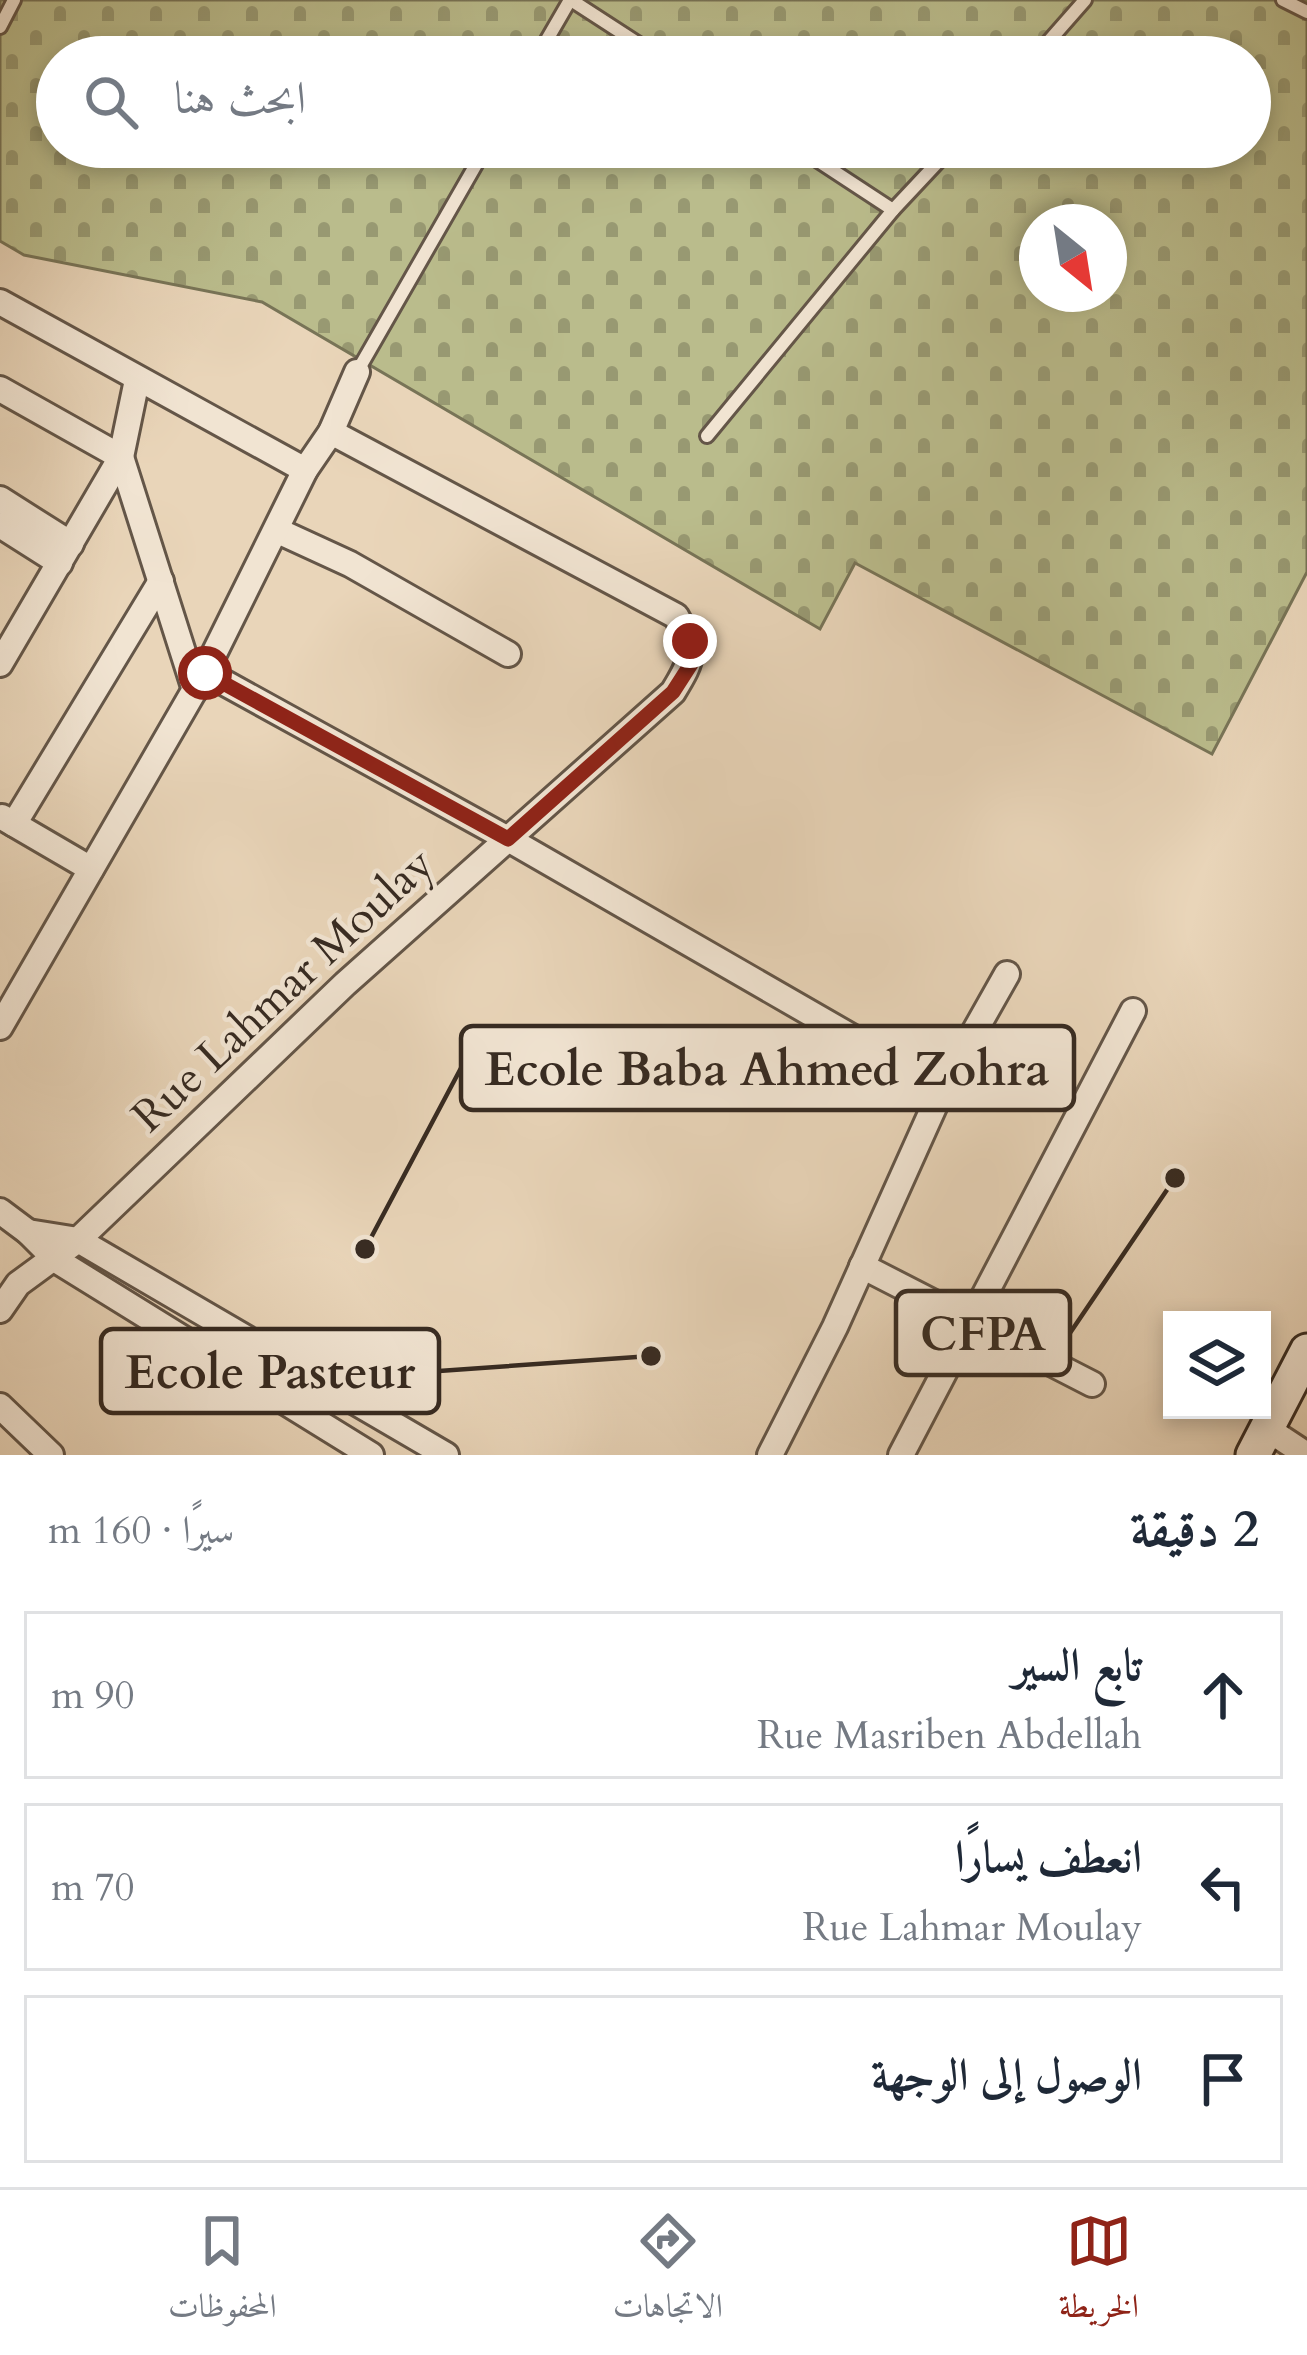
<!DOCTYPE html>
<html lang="ar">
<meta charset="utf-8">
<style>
:root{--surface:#fff;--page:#f6f6f7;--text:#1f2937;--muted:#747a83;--line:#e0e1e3;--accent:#8f2418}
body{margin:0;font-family:Cardo,Amiri,serif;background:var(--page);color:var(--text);direction:rtl}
.controls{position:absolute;right:36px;bottom:36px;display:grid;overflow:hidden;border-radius:0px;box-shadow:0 6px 18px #0003}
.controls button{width:108px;height:108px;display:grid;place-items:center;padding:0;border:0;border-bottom:3px solid var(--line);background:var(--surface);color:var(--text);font:60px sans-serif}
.compass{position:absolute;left:1019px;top:204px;width:108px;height:108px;border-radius:50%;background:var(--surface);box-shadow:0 6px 18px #0003;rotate:150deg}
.stop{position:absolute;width:36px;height:36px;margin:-27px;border:9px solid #8f2418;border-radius:50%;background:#fff}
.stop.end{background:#8f2418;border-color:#fff;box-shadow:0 3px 12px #0008}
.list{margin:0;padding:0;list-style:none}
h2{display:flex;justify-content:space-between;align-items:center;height:156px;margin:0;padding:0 48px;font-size:51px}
h2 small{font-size:39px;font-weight:400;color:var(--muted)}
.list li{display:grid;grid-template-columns:78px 1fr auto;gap:36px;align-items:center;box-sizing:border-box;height:168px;margin:0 24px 24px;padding:0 24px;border:3px solid var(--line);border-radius:0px}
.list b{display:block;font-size:45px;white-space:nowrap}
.list p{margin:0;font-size:39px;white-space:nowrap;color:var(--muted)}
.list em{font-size:39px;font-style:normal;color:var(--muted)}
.icon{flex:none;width:66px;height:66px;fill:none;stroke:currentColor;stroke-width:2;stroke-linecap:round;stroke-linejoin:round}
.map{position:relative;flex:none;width:1307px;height:1455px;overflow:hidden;direction:ltr}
.search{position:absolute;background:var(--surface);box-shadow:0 6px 18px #0003;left:36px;right:36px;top:36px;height:132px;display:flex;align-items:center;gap:30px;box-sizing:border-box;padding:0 42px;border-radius:66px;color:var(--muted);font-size:45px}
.sheet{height:732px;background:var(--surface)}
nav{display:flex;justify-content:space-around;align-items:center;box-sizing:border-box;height:168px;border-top:3px solid var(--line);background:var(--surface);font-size:33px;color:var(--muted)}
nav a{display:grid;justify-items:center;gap:6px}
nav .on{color:var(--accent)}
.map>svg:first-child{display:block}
</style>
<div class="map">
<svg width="1307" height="1455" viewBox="0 0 1307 1455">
<defs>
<pattern id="cemetery-stones" width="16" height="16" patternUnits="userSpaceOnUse" patternTransform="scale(3)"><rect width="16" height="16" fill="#babc8c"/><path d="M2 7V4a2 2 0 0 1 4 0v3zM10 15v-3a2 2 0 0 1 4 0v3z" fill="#989972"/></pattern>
</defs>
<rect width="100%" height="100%" fill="#e9d5b9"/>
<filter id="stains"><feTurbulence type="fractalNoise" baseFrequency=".00167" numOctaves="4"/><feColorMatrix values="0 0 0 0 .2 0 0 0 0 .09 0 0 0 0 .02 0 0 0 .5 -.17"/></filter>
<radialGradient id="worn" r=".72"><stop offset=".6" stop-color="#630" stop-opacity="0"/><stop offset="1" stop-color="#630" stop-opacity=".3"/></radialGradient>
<!-- cemetery -->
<path fill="url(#cemetery-stones)" stroke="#787457" stroke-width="3" fill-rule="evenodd" d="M0,0H1307V572L1212,754L855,563L820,629L262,302L24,255L0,241ZM57,57H1250V147H57ZM1037,222H1109V294H1037Z"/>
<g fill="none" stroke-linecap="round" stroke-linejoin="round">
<defs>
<g id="lane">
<path d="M571,0L659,57"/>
<path d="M1283,0L1307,12"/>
<path d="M0,27L14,0"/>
<path d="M537,57L570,0"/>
<path d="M1035,57L1085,0"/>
<path d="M797,147L893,210"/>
<path d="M357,372L486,147"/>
<path d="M707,436L893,210L952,147"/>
</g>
<g id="street">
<path d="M0,302L305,470"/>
<path d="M0,389L121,457L195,690"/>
<path d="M0,499L71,544"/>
<path d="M0,525L60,563"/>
<path d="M276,530L350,564L508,654"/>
<path d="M0,664L121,457L137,380"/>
<path d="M205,672L508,839L942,1089"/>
<path d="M2,817L91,869"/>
<path d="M14,824L161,581"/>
<path d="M0,1027L205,672L305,470L331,432L357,372"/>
<path d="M0,1211L28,1232L56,1260L371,1455"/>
<path d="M28,1232L78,1240L446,1455"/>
<path d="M862,1266L1092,1384"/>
<path d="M0,1310L18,1284L78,1240L345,984L673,692C694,658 696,651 676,616L331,432"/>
<path d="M0,1406L51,1455"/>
<path d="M1266,1428L1307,1455"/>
<path d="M770,1455L835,1327L942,1089L1007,974"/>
<path d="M901,1455L1133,1011"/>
</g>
<path id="secondary" d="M1253,1455L1307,1351"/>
</defs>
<!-- lane casing -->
<use href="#lane" stroke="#645648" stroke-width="18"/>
<!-- street casing -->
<use href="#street" stroke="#645648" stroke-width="30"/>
<!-- secondary casing -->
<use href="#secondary" stroke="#372b22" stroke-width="39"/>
<!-- lane -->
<use href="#lane" stroke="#f1e4d2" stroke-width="12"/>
<!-- street -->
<use href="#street" stroke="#f1e4d2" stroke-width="24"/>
<!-- secondary -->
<use href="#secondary" stroke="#f1e4d2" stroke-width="33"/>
</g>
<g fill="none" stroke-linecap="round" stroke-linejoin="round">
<!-- route -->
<path stroke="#8f2418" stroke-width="15" d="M205,673L508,839L673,692L691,664L690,641"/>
</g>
<g text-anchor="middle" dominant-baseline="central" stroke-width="9" stroke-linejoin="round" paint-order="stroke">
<!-- street labels -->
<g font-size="45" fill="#372b22" stroke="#f1e4d2">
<text transform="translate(283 990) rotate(-43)">Rue Lahmar Moulay</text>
</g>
</g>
<!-- callouts -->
<path fill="none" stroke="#372b22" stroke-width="4.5" d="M365 1249L461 1068M1175 1178L1070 1333M651 1356L439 1371"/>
<g fill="#372b22" stroke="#f1e4d2" stroke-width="4.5">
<circle cx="365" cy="1249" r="12"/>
<circle cx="1175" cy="1178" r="12"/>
<circle cx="651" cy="1356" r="12"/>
</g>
<g fill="#f1e4d2" stroke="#372b22" stroke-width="4.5">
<rect x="461" y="1026" width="613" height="84" rx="12"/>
<rect x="896" y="1291" width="174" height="84" rx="12"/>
<rect x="101" y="1329" width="338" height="84" rx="12"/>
</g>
<g font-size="48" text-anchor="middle" font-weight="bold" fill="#372b22">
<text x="767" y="1085">Ecole Baba Ahmed Zohra</text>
<text x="983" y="1350">CFPA</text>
<text x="270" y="1388">Ecole Pasteur</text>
</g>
<rect width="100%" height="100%" filter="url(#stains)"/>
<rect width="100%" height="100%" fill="url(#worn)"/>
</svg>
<div class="controls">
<button><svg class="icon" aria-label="layers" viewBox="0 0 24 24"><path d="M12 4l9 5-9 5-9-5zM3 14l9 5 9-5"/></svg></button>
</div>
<svg class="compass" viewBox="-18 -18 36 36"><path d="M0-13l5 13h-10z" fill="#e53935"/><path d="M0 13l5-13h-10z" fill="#747a83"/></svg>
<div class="stop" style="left:205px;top:673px"></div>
<div class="stop end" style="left:690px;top:641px"></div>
<div class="search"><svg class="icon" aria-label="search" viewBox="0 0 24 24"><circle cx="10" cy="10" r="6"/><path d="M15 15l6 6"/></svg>ابحث هنا</div>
</div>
<section class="sheet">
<h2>2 دقيقة<small>سيرًا · 160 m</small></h2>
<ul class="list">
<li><svg class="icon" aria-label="ahead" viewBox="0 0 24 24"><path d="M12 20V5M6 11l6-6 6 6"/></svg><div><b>تابع السير</b><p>Rue Masriben Abdellah</p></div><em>90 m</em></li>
<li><svg class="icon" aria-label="left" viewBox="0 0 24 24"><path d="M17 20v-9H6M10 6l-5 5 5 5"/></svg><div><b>انعطف يسارًا</b><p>Rue Lahmar Moulay</p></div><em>70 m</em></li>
<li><svg class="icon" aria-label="arrive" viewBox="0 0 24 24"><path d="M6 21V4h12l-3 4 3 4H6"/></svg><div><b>الوصول إلى الوجهة</b></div></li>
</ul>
</section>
<nav>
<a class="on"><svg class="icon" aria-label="map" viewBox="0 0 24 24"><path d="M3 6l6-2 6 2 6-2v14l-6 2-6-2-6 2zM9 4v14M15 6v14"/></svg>الخريطة</a>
<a><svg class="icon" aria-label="directions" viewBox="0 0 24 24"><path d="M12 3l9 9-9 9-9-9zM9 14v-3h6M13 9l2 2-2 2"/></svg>الاتجاهات</a>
<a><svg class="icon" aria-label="saved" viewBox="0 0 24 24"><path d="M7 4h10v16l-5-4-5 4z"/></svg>المحفوظات</a>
</nav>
